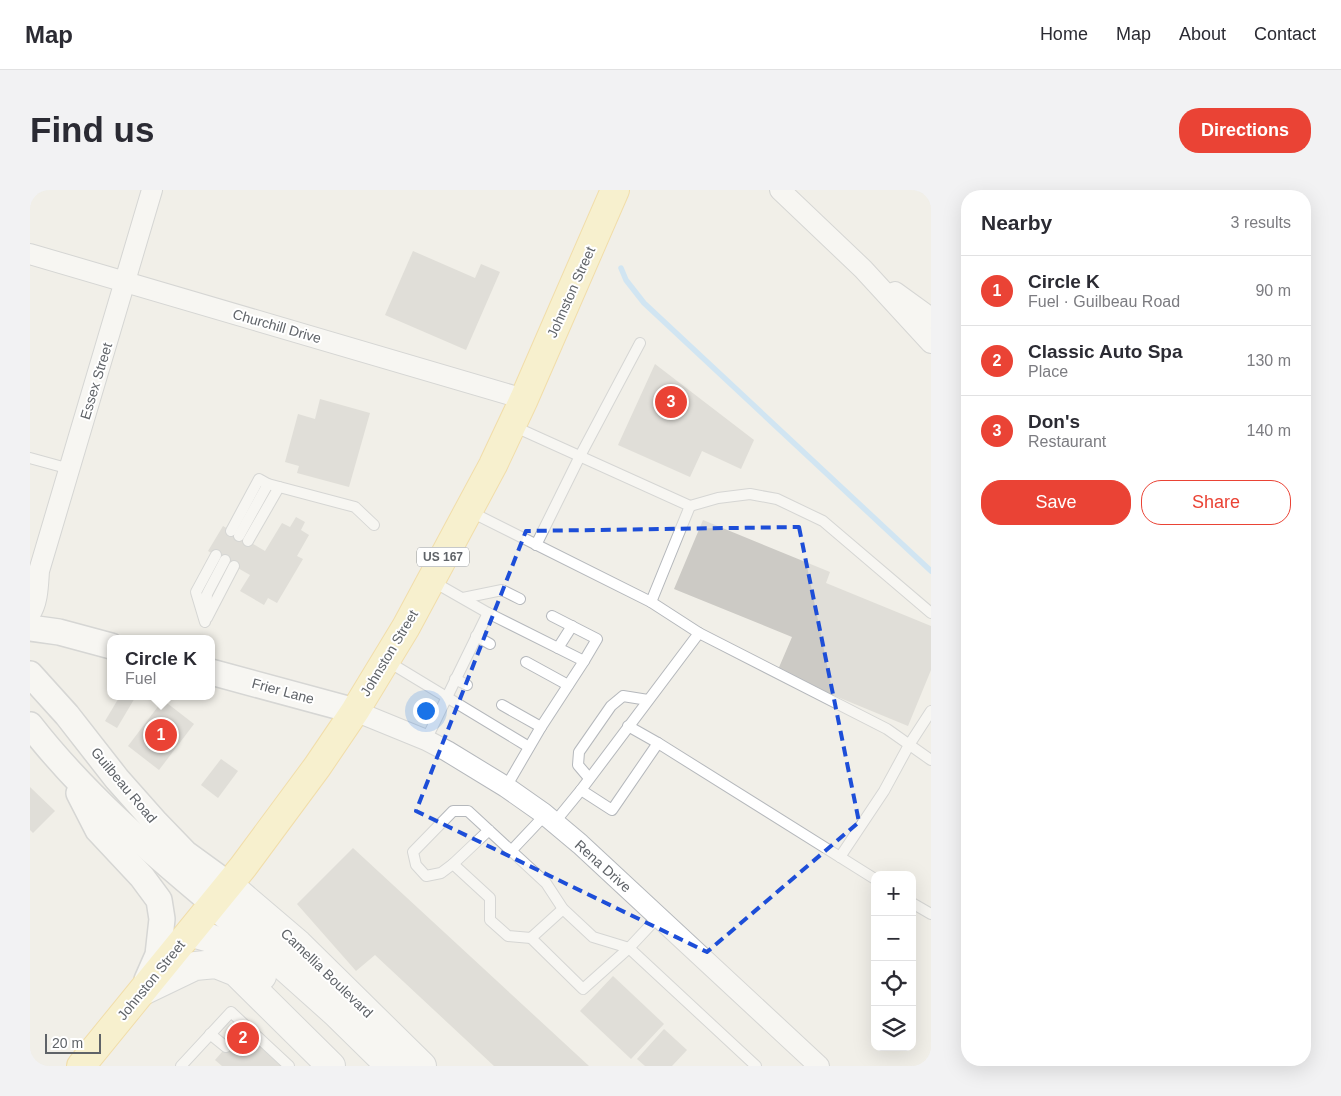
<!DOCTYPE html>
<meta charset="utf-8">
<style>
:root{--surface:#fff;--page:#f2f2f3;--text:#2b2b33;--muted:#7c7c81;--line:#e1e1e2;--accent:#ea4335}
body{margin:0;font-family:Arial,sans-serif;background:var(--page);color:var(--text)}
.controls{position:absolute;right:15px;bottom:15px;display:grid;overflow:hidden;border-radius:10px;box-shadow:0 5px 20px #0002}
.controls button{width:45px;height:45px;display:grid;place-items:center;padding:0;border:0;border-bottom:1px solid var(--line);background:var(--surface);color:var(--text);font:25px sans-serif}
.scale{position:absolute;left:15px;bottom:12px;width:56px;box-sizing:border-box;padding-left:5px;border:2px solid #5f6368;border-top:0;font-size:14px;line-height:18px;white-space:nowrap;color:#5f6368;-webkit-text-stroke:4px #fff;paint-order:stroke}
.you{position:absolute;left:395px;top:520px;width:18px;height:18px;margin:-12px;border:4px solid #fff;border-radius:50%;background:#1a73e8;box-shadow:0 0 0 8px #1a73e833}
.badge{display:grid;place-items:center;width:32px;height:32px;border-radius:50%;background:var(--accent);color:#fff;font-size:16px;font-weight:700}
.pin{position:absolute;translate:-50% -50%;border:2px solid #fff;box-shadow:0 1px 5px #0006}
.popup{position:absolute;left:77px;top:445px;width:108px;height:65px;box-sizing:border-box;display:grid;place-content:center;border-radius:10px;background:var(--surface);filter:drop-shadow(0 1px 4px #0005);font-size:16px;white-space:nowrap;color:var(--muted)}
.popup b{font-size:19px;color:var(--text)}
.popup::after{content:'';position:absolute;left:50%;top:100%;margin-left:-10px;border:10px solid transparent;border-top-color:var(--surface)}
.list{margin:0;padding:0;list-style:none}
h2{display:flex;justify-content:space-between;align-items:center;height:65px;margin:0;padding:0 20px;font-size:21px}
h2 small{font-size:16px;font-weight:400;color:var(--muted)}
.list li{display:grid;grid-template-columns:32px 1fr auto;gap:15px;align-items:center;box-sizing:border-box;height:70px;padding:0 20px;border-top:1px solid var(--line)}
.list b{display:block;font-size:19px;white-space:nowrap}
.list p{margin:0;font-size:16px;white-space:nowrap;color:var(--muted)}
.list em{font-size:16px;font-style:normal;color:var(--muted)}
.actions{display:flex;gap:10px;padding:15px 20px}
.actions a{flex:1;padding:11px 0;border:1px solid var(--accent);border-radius:20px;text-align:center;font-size:18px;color:var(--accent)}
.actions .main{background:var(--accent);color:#fff}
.icon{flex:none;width:28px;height:28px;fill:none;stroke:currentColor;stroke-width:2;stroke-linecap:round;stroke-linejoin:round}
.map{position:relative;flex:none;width:901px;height:876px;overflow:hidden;border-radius:20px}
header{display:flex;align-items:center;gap:30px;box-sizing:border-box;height:70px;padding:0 25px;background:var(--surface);border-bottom:1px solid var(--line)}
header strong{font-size:24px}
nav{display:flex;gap:28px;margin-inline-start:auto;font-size:18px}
.intro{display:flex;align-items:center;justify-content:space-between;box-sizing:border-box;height:120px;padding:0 30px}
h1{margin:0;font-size:35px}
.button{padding:12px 22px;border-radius:20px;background:var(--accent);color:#fff;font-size:18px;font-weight:700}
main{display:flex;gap:30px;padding:0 30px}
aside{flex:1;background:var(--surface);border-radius:20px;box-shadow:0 5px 20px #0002}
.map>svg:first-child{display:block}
</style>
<header>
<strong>Map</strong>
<nav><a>Home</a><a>Map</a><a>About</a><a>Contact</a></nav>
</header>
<div class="intro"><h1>Find us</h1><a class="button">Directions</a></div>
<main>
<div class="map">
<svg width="901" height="876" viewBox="0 0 901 876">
<rect width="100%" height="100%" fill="#f1efe8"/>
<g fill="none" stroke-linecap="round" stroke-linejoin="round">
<!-- stream -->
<path stroke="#aadaff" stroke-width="5.5" d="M591,78L596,90L614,113L901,381"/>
</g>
<!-- building -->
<g fill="#cccac5">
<path d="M383,61L445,88L451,74L470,82L436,160L355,125Z"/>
<path d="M625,174L724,250L711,279L672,261L660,287L588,255Z"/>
<path d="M290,209L340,223L319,297L267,283L269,276L255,272L268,224L285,229Z"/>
<path d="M266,327L275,332L271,340L279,345L267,366L273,369L247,413L238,408L234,415L210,401L220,385L178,361L193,336L235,361L252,333L260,337Z"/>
<path d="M673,330L800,382L796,393L901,436V480L878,536L747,482L762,447L644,399Z"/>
<path d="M90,506H106L87,538L75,531Z"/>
<path d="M133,510L164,534L129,580L98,556Z"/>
<path d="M191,569L208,581L188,608L171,595Z"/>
<path d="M0,597L25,621L3,643L0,640Z"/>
<path d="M323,658L559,876H464L345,765L326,781L267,714Z"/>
<path d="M583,786L634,834L601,869L550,821Z"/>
<path d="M212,839L253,876H192L185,870Z"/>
<path d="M634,839L657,860L642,876H615L607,869Z"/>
</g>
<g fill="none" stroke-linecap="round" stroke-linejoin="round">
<defs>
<g id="service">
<path d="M0,268L40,279"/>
<path d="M660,316L688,308L720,304L747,309L793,331L901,423"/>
<path d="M439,321L621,412L660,316L483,236"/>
<path d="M201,341L229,289L238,294L325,317L344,335"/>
<path d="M209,346L238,294"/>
<path d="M218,351L249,297"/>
<path d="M506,355L550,266L610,153"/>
<path d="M402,391L458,423L554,471L511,537L476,597"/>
<path d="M433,408L472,400L490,409"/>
<path d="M621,412L669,443L857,539L901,570"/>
<path d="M176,425L177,404L195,370"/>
<path d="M522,426L567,449L554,471"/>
<path d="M177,428L204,376"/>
<path d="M175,432L166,402L186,365"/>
<path d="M446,446L460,454"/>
<path d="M528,458L542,436"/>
<path d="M357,471L499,557"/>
<path d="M496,472L538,495"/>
<path d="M425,489L437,495"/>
<path d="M472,515L511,537"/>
<path d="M396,550L458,423"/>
<path d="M628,553L845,689"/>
<path d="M559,588L548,575L549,562L581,516L593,506L618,510"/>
<path d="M551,600L582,620L628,553L598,536"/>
<path d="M524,633L551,600L669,443"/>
<path d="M459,640L423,674L411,683L396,686L386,675L383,662L423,621H438L516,693L533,719L563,747L599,758L726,876"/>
<path d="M481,661L515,625"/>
<path d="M810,667L854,601L879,555L901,521"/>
<path d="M423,674L460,708V730L478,746L501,748L533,719"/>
<path d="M882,713L901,724"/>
<path d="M501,748L553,799L599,758L628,727"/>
<path d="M180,844L196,857"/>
<path d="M151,876L201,822L259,876"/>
</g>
<g id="minor">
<path d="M750,0L833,79L901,153"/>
<path d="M0,64L494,209"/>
<path d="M865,102L901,128"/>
<path d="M0,424C8,413 8,394 9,381L122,0"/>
<path d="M325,521L396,550L417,561L476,597L513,623L550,654L789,876"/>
</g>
<g id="tertiary">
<path d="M0,438L29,442L81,456"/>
<path d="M181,482L325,521"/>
<path d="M0,484L37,525L87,589L126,633L155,663L199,695"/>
<path d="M0,535C53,603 118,659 184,714"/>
<path d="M49,603L68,640L112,687L129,710L132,729L128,765L117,790"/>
</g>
<g id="secondary">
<path d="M199,695L268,754L392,876"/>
<path d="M184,714L306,823L360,876"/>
<path d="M160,743C195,749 207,763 232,786"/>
<path d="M113,801L165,776L186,774L206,782L301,876"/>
</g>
<path id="primary" d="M51,876L213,677L287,577L325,521L376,437L463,275L494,209L585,0"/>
</defs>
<!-- service casing -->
<use href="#service" stroke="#b5b8bc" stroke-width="12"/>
<!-- minor casing -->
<use href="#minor" stroke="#b5b8bc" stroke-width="22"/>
<!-- tertiary casing -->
<use href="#tertiary" stroke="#b5b8bc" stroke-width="28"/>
<!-- secondary casing -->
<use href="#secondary" stroke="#b6babf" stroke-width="30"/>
<!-- primary casing -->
<use href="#primary" stroke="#f2c960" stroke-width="30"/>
<!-- service -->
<use href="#service" stroke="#fff" stroke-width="10"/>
<!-- minor -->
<use href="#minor" stroke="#fff" stroke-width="20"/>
<!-- tertiary -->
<use href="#tertiary" stroke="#fff" stroke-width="25"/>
<!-- secondary -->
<use href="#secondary" stroke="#fff" stroke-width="28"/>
<!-- primary -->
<use href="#primary" stroke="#fff2af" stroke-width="28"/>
</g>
<!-- marked area -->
<path d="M0 0H901V876H0ZM769,337L829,632L677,762L386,621L496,341Z" fill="#f1efe8" fill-opacity=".55" fill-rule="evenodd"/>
<path fill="none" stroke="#1d4ed8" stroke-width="4" stroke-dasharray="10 6" stroke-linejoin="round" d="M769,337L829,632L677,762L386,621L496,341Z"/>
<g text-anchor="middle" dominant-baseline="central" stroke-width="4" stroke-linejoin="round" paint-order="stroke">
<!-- shield labels -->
<rect fill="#fff" stroke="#8f9295" stroke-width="1" x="387" y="357.5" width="52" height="19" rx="4"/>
<g font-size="12" font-weight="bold" fill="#5f6368">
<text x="413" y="367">US 167</text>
</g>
<!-- street labels -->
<g font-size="14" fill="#5f6368" stroke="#fff">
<text transform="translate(541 102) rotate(-66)">Johnston Street</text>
<text transform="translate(247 136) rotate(16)">Churchill Drive</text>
<text transform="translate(66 191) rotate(-73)">Essex Street</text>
<text transform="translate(359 463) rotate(-59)">Johnston Street</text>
<text transform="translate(253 501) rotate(15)">Frier Lane</text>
<text transform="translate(94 595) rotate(50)">Guilbeau Road</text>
<text transform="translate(573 676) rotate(42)">Rena Drive</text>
<text transform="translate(297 783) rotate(44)">Camellia Boulevard</text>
<text transform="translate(121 790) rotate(-51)">Johnston Street</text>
</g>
</g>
</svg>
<div class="controls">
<button>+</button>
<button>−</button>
<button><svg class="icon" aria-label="locate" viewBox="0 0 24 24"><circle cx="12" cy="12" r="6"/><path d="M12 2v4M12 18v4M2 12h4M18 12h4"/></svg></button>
<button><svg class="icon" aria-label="layers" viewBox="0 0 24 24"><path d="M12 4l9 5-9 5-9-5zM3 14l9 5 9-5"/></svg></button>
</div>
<div class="scale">20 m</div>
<div class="you"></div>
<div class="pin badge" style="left:131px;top:545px">1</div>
<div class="popup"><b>Circle K</b>Fuel</div>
<div class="pin badge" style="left:213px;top:848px">2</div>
<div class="pin badge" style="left:641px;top:212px">3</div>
</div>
<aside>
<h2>Nearby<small>3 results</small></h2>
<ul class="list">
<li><span class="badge">1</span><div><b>Circle K</b><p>Fuel · Guilbeau Road</p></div><em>90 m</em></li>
<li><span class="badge">2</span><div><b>Classic Auto Spa</b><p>Place</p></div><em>130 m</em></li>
<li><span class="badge">3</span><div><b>Don's</b><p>Restaurant</p></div><em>140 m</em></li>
</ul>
<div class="actions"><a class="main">Save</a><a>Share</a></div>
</aside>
</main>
